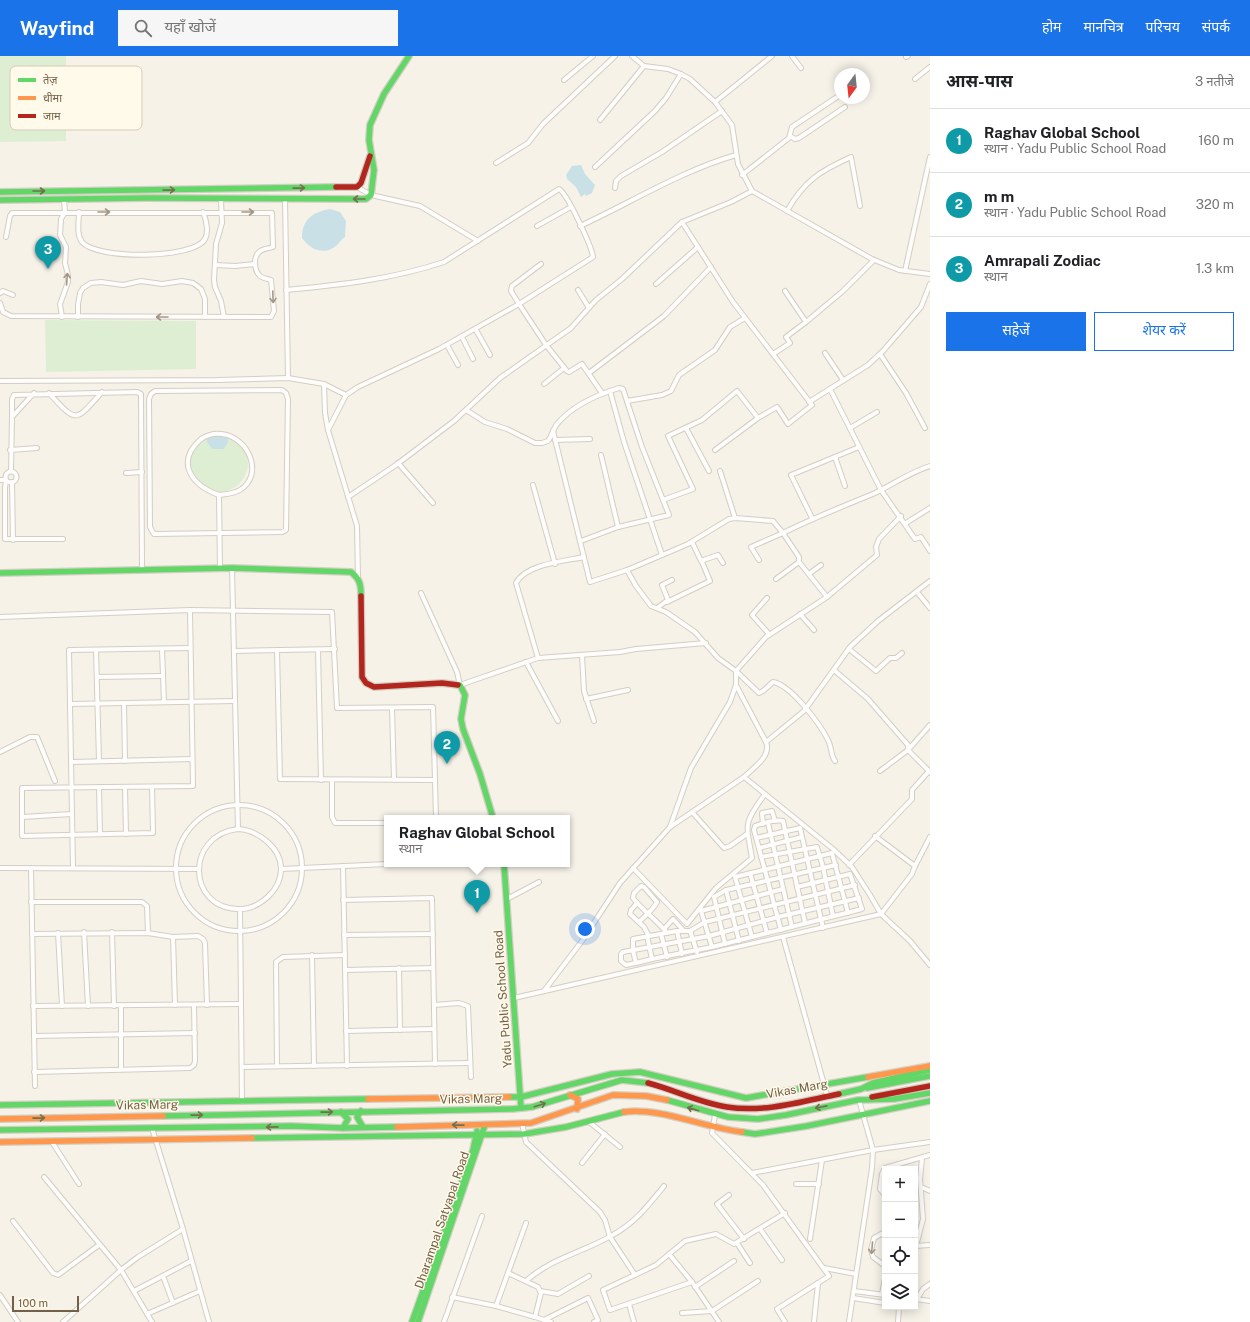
<!DOCTYPE html>
<html lang="hi">
<meta charset="utf-8">
<style>
:root{--surface:#fff;--page:#f6f6f6;--text:#202124;--muted:#757577;--line:#e0e0e0;--accent:#1a73e8}
body{margin:0;font-family:"Public Sans","Noto Sans Devanagari",sans-serif;background:var(--page);color:var(--text)}
.controls{position:absolute;right:12px;bottom:12px;display:grid;overflow:hidden;border-radius:0px;box-shadow:0 2px 10px #0003}
.controls button{width:36px;height:36px;display:grid;place-items:center;padding:0;border:0;border-bottom:1px solid var(--line);background:var(--surface);color:var(--text);font:20px sans-serif}
.compass{position:absolute;left:834px;top:12px;width:36px;height:36px;border-radius:50%;background:var(--surface);box-shadow:0 2px 10px #0003;rotate:195deg}
.scale{position:absolute;left:12px;bottom:10px;width:67px;box-sizing:border-box;padding-left:4px;border:2px solid #745f48;border-top:0;font-size:11px;line-height:14px;white-space:nowrap;color:#745f48;-webkit-text-stroke:3px #fffae9;paint-order:stroke}
.you{position:absolute;left:585px;top:873px;width:14px;height:14px;margin:-10px;border:3px solid #fff;border-radius:50%;background:#1a73e8;box-shadow:0 0 0 6px #1a73e833}
.badge{display:grid;place-items:center;width:26px;height:26px;border-radius:50%;background:var(--accent);color:#fff;font-size:13px;font-weight:700}
.pin{position:absolute;translate:-50% -33px;filter:drop-shadow(0 1px 2px #0008)}
.pin::after{content:'';position:absolute;top:21px;width:14px;height:12px;background:inherit;clip-path:polygon(0 0,100% 0,50% 100%)}
.popup{position:absolute;left:384px;top:759px;width:186px;height:52px;box-sizing:border-box;display:grid;place-content:center;border-radius:0px;background:var(--surface);filter:drop-shadow(0 1px 3px #0005);font-size:13px;white-space:nowrap;color:var(--muted)}
.popup b{font-size:15px;color:var(--text)}
.popup::after{content:'';position:absolute;left:50%;top:100%;margin-left:-8px;border:8px solid transparent;border-top-color:var(--surface)}
.list{margin:0;padding:0;list-style:none}
h2{display:flex;justify-content:space-between;align-items:center;height:52px;margin:0;padding:0 16px;font-size:17px}
h2 small{font-size:13px;font-weight:400;color:var(--muted)}
.list li{display:grid;grid-template-columns:26px 1fr auto;gap:12px;align-items:center;box-sizing:border-box;height:64px;padding:0 16px;border-top:1px solid var(--line)}
.list b{display:block;font-size:15px;white-space:nowrap}
.list p{margin:0;font-size:13px;white-space:nowrap;color:var(--muted)}
.list em{font-size:13px;font-style:normal;color:var(--muted)}
.actions{display:flex;gap:8px;padding:12px 16px}
.actions a{flex:1;padding:9px 0;border:1px solid var(--accent);border-radius:0px;text-align:center;font-size:14px;color:var(--accent)}
.actions .main{background:var(--accent);color:#fff}
.icon{flex:none;width:22px;height:22px;fill:none;stroke:currentColor;stroke-width:2;stroke-linecap:round;stroke-linejoin:round}
.map{position:relative;flex:none;width:930px;height:1266px;overflow:hidden}
header{display:flex;align-items:center;gap:24px;box-sizing:border-box;height:56px;padding:0 20px;background:var(--accent);color:#fff}
header strong{font-size:19px}
nav{display:flex;gap:22px;margin-inline-start:auto;font-size:14px}
.search{width:280px;height:36px;background:var(--page);display:flex;align-items:center;gap:10px;box-sizing:border-box;padding:0 14px;border-radius:0px;color:var(--muted);font-size:15px}
main{display:flex}
aside{flex:1;background:var(--surface)}
.map>svg:first-child{display:block}
</style>
<header>
<strong>Wayfind</strong>
<div class="search"><svg class="icon" aria-label="search" viewBox="0 0 24 24"><circle cx="10" cy="10" r="6"/><path d="M15 15l6 6"/></svg>यहाँ खोजें</div>
<nav><a>होम</a><a>मानचित्र</a><a>परिचय</a><a>संपर्क</a></nav>
</header>
<main>
<div class="map">
<svg width="930" height="1266" viewBox="0 0 930 1266">
<rect width="100%" height="100%" fill="#f6f2e8"/>
<!-- green -->
<g fill="#deeed3">
<path d="M0,0H66V85L0,86Z"/>
<path d="M45,264L196,265V313L46,316Z"/>
<circle cx="219" cy="407" r="29"/>
</g>
<!-- water -->
<g fill="#cae0e7">
<path d="M581,109L585,118L595,129L592,137L586,140L585,138L581,141L576,131L567,123L566,119L572,110Z"/>
<path d="M330,153L340,156L346,165L345,181C340,184 338,190 333,192C321,199 309,192 302,182C302,163 313,156 330,153Z"/>
<path d="M215,380L228,381V386L224,393H212L207,386V381Z"/>
</g>
<g fill="none" stroke-linecap="round" stroke-linejoin="round">
<defs>
<g id="street">
<path d="M632,0L644,10L668,13L681,18L690,23L715,46L732,69L738,108L752,135L872,203L899,214L930,218"/>
<path d="M792,0L801,12"/>
<path d="M906,1L908,0"/>
<path d="M915,23L930,11"/>
<path d="M564,24L593,0"/>
<path d="M715,46L772,0"/>
<path d="M600,64L644,10"/>
<path d="M790,80L795,83L799,82L845,51"/>
<path d="M496,107L528,87L543,68L615,0"/>
<path d="M595,111L655,55L666,42L681,18"/>
<path d="M742,119L789,82L792,71L840,39"/>
<path d="M357,131L371,139L420,150L478,185"/>
<path d="M615,132L616,125L621,120L662,96L722,55"/>
<path d="M285,143L288,322"/>
<path d="M221,144L222,167L216,188L214,224L215,231L221,245L224,261"/>
<path d="M787,155C804,125 820,115 851,101L860,150"/>
<path d="M79,156C79,166 76,178 82,186C97,204 194,203 205,183C209,176 206,163 203,156"/>
<path d="M537,170L571,151"/>
<path d="M580,170C632,146 681,115 736,99"/>
<path d="M216,209L235,210L255,208"/>
<path d="M905,215L930,101"/>
<path d="M656,228L698,191"/>
<path d="M286,234C340,229 393,223 444,206L559,133C567,137 592,191 593,201L519,248L511,235L512,230L541,208"/>
<path d="M578,234L589,252"/>
<path d="M0,237L3,235L13,239"/>
<path d="M0,247L3,256L11,260L271,261L274,255L271,224C268,223 262,222 260,220C254,214 253,202 259,196C263,192 268,193 273,191L272,157H12L10,160L6,181"/>
<path d="M62,261L60,248L68,226V219L65,207L66,191L60,179L61,163L65,156L64,144"/>
<path d="M78,261V248L80,237L83,232L91,227L101,226L123,229L141,225L162,228L182,225L193,227L201,233L205,243V261"/>
<path d="M806,266L843,235L874,204"/>
<path d="M476,274L490,299"/>
<path d="M462,281L473,303"/>
<path d="M447,289L458,309"/>
<path d="M825,297L843,324"/>
<path d="M773,298L790,287L786,281L806,266L785,235"/>
<path d="M880,298L906,337L925,372"/>
<path d="M589,317L664,260L711,211"/>
<path d="M0,325L217,324L288,322L324,328L346,339"/>
<path d="M324,328L325,357L328,374"/>
<path d="M544,328L564,312"/>
<path d="M830,333L881,434L915,483L921,481L930,495"/>
<path d="M282,334L286,337L288,343L286,474L282,476L154,478L150,471L149,343L151,338L155,335Z"/>
<path d="M610,335L624,386L662,499"/>
<path d="M34,337L12,361V343L14,339L137,336L141,338L142,513"/>
<path d="M49,337C77,368 75,366 102,336"/>
<path d="M627,345L662,339L671,335L679,319L715,294L730,271L745,262"/>
<path d="M809,346L868,309L883,295L921,251L930,228"/>
<path d="M466,354L485,366L507,373L535,387H542L548,385C552,380 553,373 557,368C573,349 596,339 619,332L623,333L642,391L669,459L618,471L581,485"/>
<path d="M686,372L709,415"/>
<path d="M850,372L877,356"/>
<path d="M553,375L590,526L627,514L636,530L651,550L666,556L695,576L718,602L736,615L759,637L763,635L773,626C791,629 820,668 828,684C832,691 830,698 835,705"/>
<path d="M555,384L590,383"/>
<path d="M10,394L37,392"/>
<path d="M715,394L758,362"/>
<path d="M601,399L618,471"/>
<path d="M835,401L845,430"/>
<path d="M398,407L433,447"/>
<path d="M11,415L12,361"/>
<path d="M720,415L735,462"/>
<circle cx="11" cy="421" r="5.5"/>
<path d="M126,417L142,416"/>
<path d="M0,424H6L5,432V483H63"/>
<path d="M12,426L13,484"/>
<path d="M533,429L555,508"/>
<path d="M219,439C191,429 175,406 201,383C207,379 215,377 222,378C248,381 265,418 240,434C233,438 226,438 219,439L220,512"/>
<path d="M348,441L396,409L454,365L500,322L571,272L596,244L622,223L682,166L731,146L752,135"/>
<path d="M663,444L693,433L668,380L702,364L737,335L758,362L777,351L788,368L812,349L733,246L682,166"/>
<path d="M812,462L791,419L859,391"/>
<path d="M906,467L930,452"/>
<path d="M692,486L701,505L718,499L723,507"/>
<path d="M759,504L751,491L783,477L799,501V506L827,541"/>
<path d="M232,512L238,773"/>
<path d="M627,514L688,488L729,463L735,462L773,465L783,477C813,462 844,450 875,437C894,428 910,416 930,410"/>
<path d="M809,518L821,509"/>
<path d="M358,521L357,470L328,374L346,339L358,331L439,293L519,248L546,289L567,315L569,316L582,308L602,337"/>
<path d="M776,523L799,506"/>
<path d="M917,536L930,552"/>
<path d="M421,537L457,616L460,629L538,602L620,596L636,593L706,587"/>
<path d="M767,542L752,559L769,578"/>
<path d="M667,546L710,525L702,506"/>
<path d="M657,552L668,544L662,529L672,524"/>
<path d="M800,558L814,574"/>
<path d="M0,561L190,554L332,556L337,652L433,651L436,762"/>
<path d="M162,593L164,646"/>
<path d="M849,593L876,615L890,602H896L902,597"/>
<path d="M96,594L99,705"/>
<path d="M277,594L280,723L435,724"/>
<path d="M318,594L321,724"/>
<path d="M234,595L335,593"/>
<path d="M582,599L584,635L594,665"/>
<path d="M538,602L516,527C526,508 565,505 584,501"/>
<path d="M526,606L558,665"/>
<path d="M834,614L868,643L908,689V694L930,716"/>
<path d="M97,621L163,620"/>
<path d="M736,629L766,686"/>
<path d="M586,643L628,634"/>
<path d="M124,647L125,705"/>
<path d="M70,648L235,645"/>
<path d="M392,652L394,724"/>
<path d="M0,696L30,681H37L55,725"/>
<path d="M72,706L192,703"/>
<path d="M880,715L908,694L930,669"/>
<path d="M744,721C753,712 772,700 766,686L804,655L850,591L878,565L930,525"/>
<path d="M332,724V761L335,767H387"/>
<path d="M99,731L100,778"/>
<path d="M125,731L126,778"/>
<path d="M152,731L153,777L22,780V732L193,730L190,554"/>
<circle cx="239" cy="812" r="63"/>
<path d="M692,756L724,792L730,790L747,778"/>
<path d="M22,761L72,758"/>
<path d="M768,767L792,871"/>
<path d="M763,768L762,757L772,755L775,765"/>
<path d="M670,771L744,721L833,793L852,811L870,839L881,858L910,885L930,909"/>
<path d="M238,773C257,774 281,791 281,813C281,834 259,854 238,853C187,852 185,779 238,773Z"/>
<path d="M875,780L915,810"/>
<path d="M756,782L800,772L823,872"/>
<path d="M759,792L802,781"/>
<path d="M761,801L817,791L823,811L833,860"/>
<path d="M849,809L912,743V734L929,715"/>
<path d="M343,810L347,1010"/>
<path d="M0,812L198,813"/>
<path d="M31,812L35,1030"/>
<path d="M73,812L69,594L190,592"/>
<path d="M633,812L687,868L716,832L752,802C746,767 743,768 765,738"/>
<path d="M281,813L387,808"/>
<path d="M750,817L767,877"/>
<path d="M855,829L705,866L690,875H677L633,883V895L636,907L626,909L621,905V898L623,896L709,880L778,861L859,842"/>
<path d="M726,834L739,885"/>
<path d="M507,843L539,826"/>
<path d="M343,844L432,842L435,1008"/>
<path d="M31,846H142L147,850L148,877"/>
<path d="M637,847L631,854L630,858L644,871L649,880"/>
<path d="M240,853L242,1046"/>
<path d="M639,866C645,860 653,854 657,846L644,831L641,830L634,837L633,842C643,855 657,864 667,877"/>
<path d="M664,873L673,863L684,875"/>
<path d="M781,874L754,774L755,770C763,767 776,763 783,765L805,867"/>
<path d="M677,875L682,898"/>
<path d="M690,875L697,896"/>
<path d="M84,876L88,950"/>
<path d="M112,876L114,950"/>
<path d="M58,877L62,950"/>
<path d="M32,878L148,877L173,881L198,880L203,883L205,887L207,949"/>
<path d="M661,878L667,901"/>
<path d="M344,879L433,878"/>
<path d="M647,880L652,903L712,891L862,853L850,818L797,831"/>
<path d="M173,881L175,949"/>
<path d="M752,881L735,821L832,797L848,857"/>
<path d="M783,881L827,1039"/>
<path d="M725,888L714,841L726,834L836,809"/>
<path d="M712,891L701,855L783,833"/>
<path d="M312,899L314,1010"/>
<path d="M636,907L652,903"/>
<path d="M399,912L400,974"/>
<path d="M345,914L433,912"/>
<path d="M544,935L582,885L620,827L670,771L691,712L730,646L736,629V615L766,581L827,541L877,499L876,491L879,483L901,460"/>
<path d="M514,942L881,858L912,818L915,810L930,781"/>
<path d="M434,949L459,947L468,950L471,1021"/>
<path d="M33,950L241,948"/>
<path d="M346,975L433,973"/>
<path d="M34,980L195,977"/>
<path d="M277,1010L276,906L283,901L345,899"/>
<path d="M242,1011L470,1007"/>
<path d="M121,1013V950"/>
<path d="M34,1016L190,1012L194,1009L195,1005L194,949"/>
<path d="M715,1059L712,1077L763,1129L829,1220L777,1253L785,1266"/>
<path d="M588,1065L620,1091"/>
<path d="M522,1067L526,1086L600,1156L605,1164L610,1181L635,1219"/>
<path d="M152,1072L183,1173L209,1266"/>
<path d="M52,1086L79,1128"/>
<path d="M582,1107L605,1078"/>
<path d="M752,1117L873,1094L930,1086"/>
<path d="M44,1121L121,1214L152,1266"/>
<path d="M796,1128H819"/>
<path d="M921,1131L930,1135"/>
<path d="M729,1139L717,1148L744,1183"/>
<path d="M885,1139L880,1133L882,1118L885,1112L930,1099"/>
<path d="M13,1165L53,1217L58,1219L99,1189"/>
<path d="M760,1173L782,1204"/>
<path d="M885,1176L874,1182L871,1194L873,1201L885,1210"/>
<path d="M810,1183L822,1104"/>
<path d="M737,1187L750,1207"/>
<path d="M915,1190L930,1189"/>
<path d="M916,1190L923,1163L920,1123L922,1102"/>
<path d="M669,1198L692,1226L719,1266"/>
<path d="M824,1212L856,1218"/>
<path d="M163,1220L173,1247"/>
<path d="M526,1225C550,1203 583,1196 611,1180C635,1167 647,1151 664,1130"/>
<path d="M692,1226L610,1254L603,1234L656,1209L685,1185L716,1178L734,1188L785,1157"/>
<path d="M695,1231L734,1205"/>
<path d="M134,1235L191,1205"/>
<path d="M540,1235L558,1238L589,1220"/>
<path d="M854,1235L885,1239"/>
<path d="M882,1238L885,1222"/>
<path d="M0,1239L18,1266"/>
<path d="M452,1241L496,1250L535,1261L541,1237L538,1231L508,1217"/>
<path d="M853,1242L885,1247"/>
<path d="M915,1243L930,1245"/>
<path d="M917,1243L923,1233L930,1228"/>
<path d="M629,1248L634,1266"/>
<path d="M496,1250L526,1167"/>
<path d="M682,1257L712,1255L758,1225"/>
<path d="M147,1258L200,1235"/>
<path d="M535,1261L551,1266"/>
<path d="M544,1264L588,1242L598,1264L594,1266"/>
<path d="M63,1266L121,1214L138,1201L183,1173"/>
<path d="M444,1266L482,1160"/>
<path d="M814,1266L818,1227"/>
<path d="M849,1266L872,1112L873,1094L859,1044"/>
<path d="M898,1266L899,1251"/>
</g>
<g id="fast">
<path d="M0,136L336,131"/>
<path d="M0,144L146,142L366,143L371,139L374,114L369,84L370,69L384,38L409,0"/>
<path d="M0,517L232,512L351,516C360,523 361,529 361,540"/>
<path d="M458,629H460L465,639L461,663L463,673L480,718L493,762"/>
<path d="M504,808L521,1052"/>
<path d="M867,1032L930,1020"/>
<path d="M839,1038L861,1033L873,1027L930,1014"/>
<path d="M509,1041H521L612,1018L640,1016L746,1042L868,1021"/>
<path d="M667,1044L728,1061L758,1063L786,1059L858,1044L894,1043L930,1037"/>
<path d="M0,1049L368,1043"/>
<path d="M361,1055L357,1061L363,1071"/>
<path d="M341,1056L348,1063L343,1072"/>
<path d="M163,1060L512,1053L532,1051L622,1024L648,1027"/>
<path d="M0,1074L291,1070L343,1072L397,1071"/>
<path d="M742,1076L755,1078L807,1070L930,1045"/>
<path d="M252,1082L524,1078L566,1071L624,1056"/>
<path d="M412,1266L473,1094L477,1075"/>
<path d="M418,1266L485,1069"/>
</g>
<g id="slow">
<path d="M868,1021L930,1010"/>
<path d="M570,1039L578,1043L577,1053"/>
<path d="M368,1043L509,1041"/>
<path d="M624,1056C659,1051 706,1072 742,1076"/>
<path d="M0,1063L163,1060"/>
<path d="M397,1071L531,1067L613,1039L646,1040L667,1044"/>
<path d="M0,1086L252,1082"/>
</g>
<g id="jam">
<path d="M336,131H357L361,127L370,100"/>
<path d="M361,540L362,621L366,627L374,631L442,627L458,629"/>
<path d="M648,1027C675,1034 700,1047 727,1051C764,1057 804,1045 839,1038"/>
<path d="M872,1041L930,1030"/>
</g>
</defs>
<!-- street casing -->
<use href="#street" stroke="#d3cec4" stroke-width="6"/>
<!-- fast casing -->
<use href="#fast" stroke="#d4cec3" stroke-width="8"/>
<!-- slow casing -->
<use href="#slow" stroke="#d4cec3" stroke-width="8"/>
<!-- jam casing -->
<use href="#jam" stroke="#d4cec3" stroke-width="8"/>
<!-- street -->
<use href="#street" stroke="#fefdfc" stroke-width="4"/>
<!-- fast -->
<use href="#fast" stroke="#63d668" stroke-width="5.5"/>
<!-- slow -->
<use href="#slow" stroke="#ff974d" stroke-width="5.5"/>
<!-- jam -->
<use href="#jam" stroke="#b3261e" stroke-width="5.5"/>
</g>
<!-- one-way arrows -->
<defs><path id="oneway-shaft" d="M-6 0H5M1.5-3L5.5 0L1.5 3" fill="none" stroke-width="1.6" stroke-linecap="round" stroke-linejoin="round"/></defs>
<g stroke="#71714d">
<use href="#oneway-shaft" transform="translate(299 132) rotate(-1)"/>
<use href="#oneway-shaft" transform="translate(169 134) rotate(-1)"/>
<use href="#oneway-shaft" transform="translate(39 135)"/>
<use href="#oneway-shaft" transform="translate(359 143) rotate(180)"/>
<use href="#oneway-shaft" transform="translate(540 1049) rotate(-18)"/>
<use href="#oneway-shaft" transform="translate(821 1051) rotate(169)"/>
<use href="#oneway-shaft" transform="translate(693 1053) rotate(-164)"/>
<use href="#oneway-shaft" transform="translate(327 1056) rotate(-1)"/>
<use href="#oneway-shaft" transform="translate(197 1059) rotate(-1)"/>
<use href="#oneway-shaft" transform="translate(39 1062) rotate(-1)"/>
<use href="#oneway-shaft" transform="translate(458 1069) rotate(-179)"/>
<use href="#oneway-shaft" transform="translate(272 1071) rotate(179)"/>
</g>
<g stroke="#a49687">
<use href="#oneway-shaft" transform="translate(104 156)"/>
<use href="#oneway-shaft" transform="translate(248 156)"/>
<use href="#oneway-shaft" transform="translate(67 223) rotate(-86)"/>
<use href="#oneway-shaft" transform="translate(273 241) rotate(88)"/>
<use href="#oneway-shaft" transform="translate(162 261) rotate(-180)"/>
<use href="#oneway-shaft" transform="translate(872 1192) rotate(95)"/>
</g>
<g text-anchor="middle" dominant-baseline="central" stroke-width="3" stroke-linejoin="round" paint-order="stroke">
<!-- street labels -->
<g font-size="12" fill="#745f48" stroke="#fffae9">
<text transform="translate(503 943) rotate(-94)">Yadu Public School Road</text>
<text transform="translate(797 1033) rotate(-10)">Vikas Marg</text>
<text transform="translate(471 1043) rotate(-1)">Vikas Marg</text>
<text transform="translate(147 1049) rotate(-1)">Vikas Marg</text>
<text transform="translate(442 1164) rotate(-71)">Dharampal Satyapal Road</text>
</g>
</g>
<!-- legend -->
<rect x="10" y="10" width="132" height="64" rx="6" fill="#fffae9" stroke="#d5ccb9" stroke-width="1"/>
<rect x="18" y="22" width="18" height="4" fill="#63d668"/>
<rect x="18" y="40" width="18" height="4" fill="#ff974d"/>
<rect x="18" y="58" width="18" height="4" fill="#b3261e"/>
<g font-size="11" fill="#745f48">
<text x="43" y="28">तेज़</text>
<text x="43" y="46">धीमा</text>
<text x="43" y="64">जाम</text>
</g>
</svg>
<div class="controls">
<button>+</button>
<button>−</button>
<button><svg class="icon" aria-label="locate" viewBox="0 0 24 24"><circle cx="12" cy="12" r="6"/><path d="M12 2v4M12 18v4M2 12h4M18 12h4"/></svg></button>
<button><svg class="icon" aria-label="layers" viewBox="0 0 24 24"><path d="M12 4l9 5-9 5-9-5zM3 14l9 5 9-5"/></svg></button>
</div>
<svg class="compass" viewBox="-18 -18 36 36"><path d="M0-13l5 13h-10z" fill="#e53935"/><path d="M0 13l5-13h-10z" fill="#757577"/></svg>
<div class="scale">100 m</div>
<div class="you"></div>
<div class="pin badge" style="left:477px;top:857px;background:#0f9aa8">1</div>
<div class="popup"><b>Raghav Global School</b>स्थान</div>
<div class="pin badge" style="left:447px;top:708px;background:#0f9aa8">2</div>
<div class="pin badge" style="left:48px;top:213px;background:#0f9aa8">3</div>
</div>
<aside>
<h2>आस-पास<small>3 नतीजे</small></h2>
<ul class="list">
<li><span class="badge" style="background:#0f9aa8">1</span><div><b>Raghav Global School</b><p>स्थान · Yadu Public School Road</p></div><em>160 m</em></li>
<li><span class="badge" style="background:#0f9aa8">2</span><div><b>m m</b><p>स्थान · Yadu Public School Road</p></div><em>320 m</em></li>
<li><span class="badge" style="background:#0f9aa8">3</span><div><b>Amrapali Zodiac</b><p>स्थान</p></div><em>1.3 km</em></li>
</ul>
<div class="actions"><a class="main">सहेजें</a><a>शेयर करें</a></div>
</aside>
</main>
